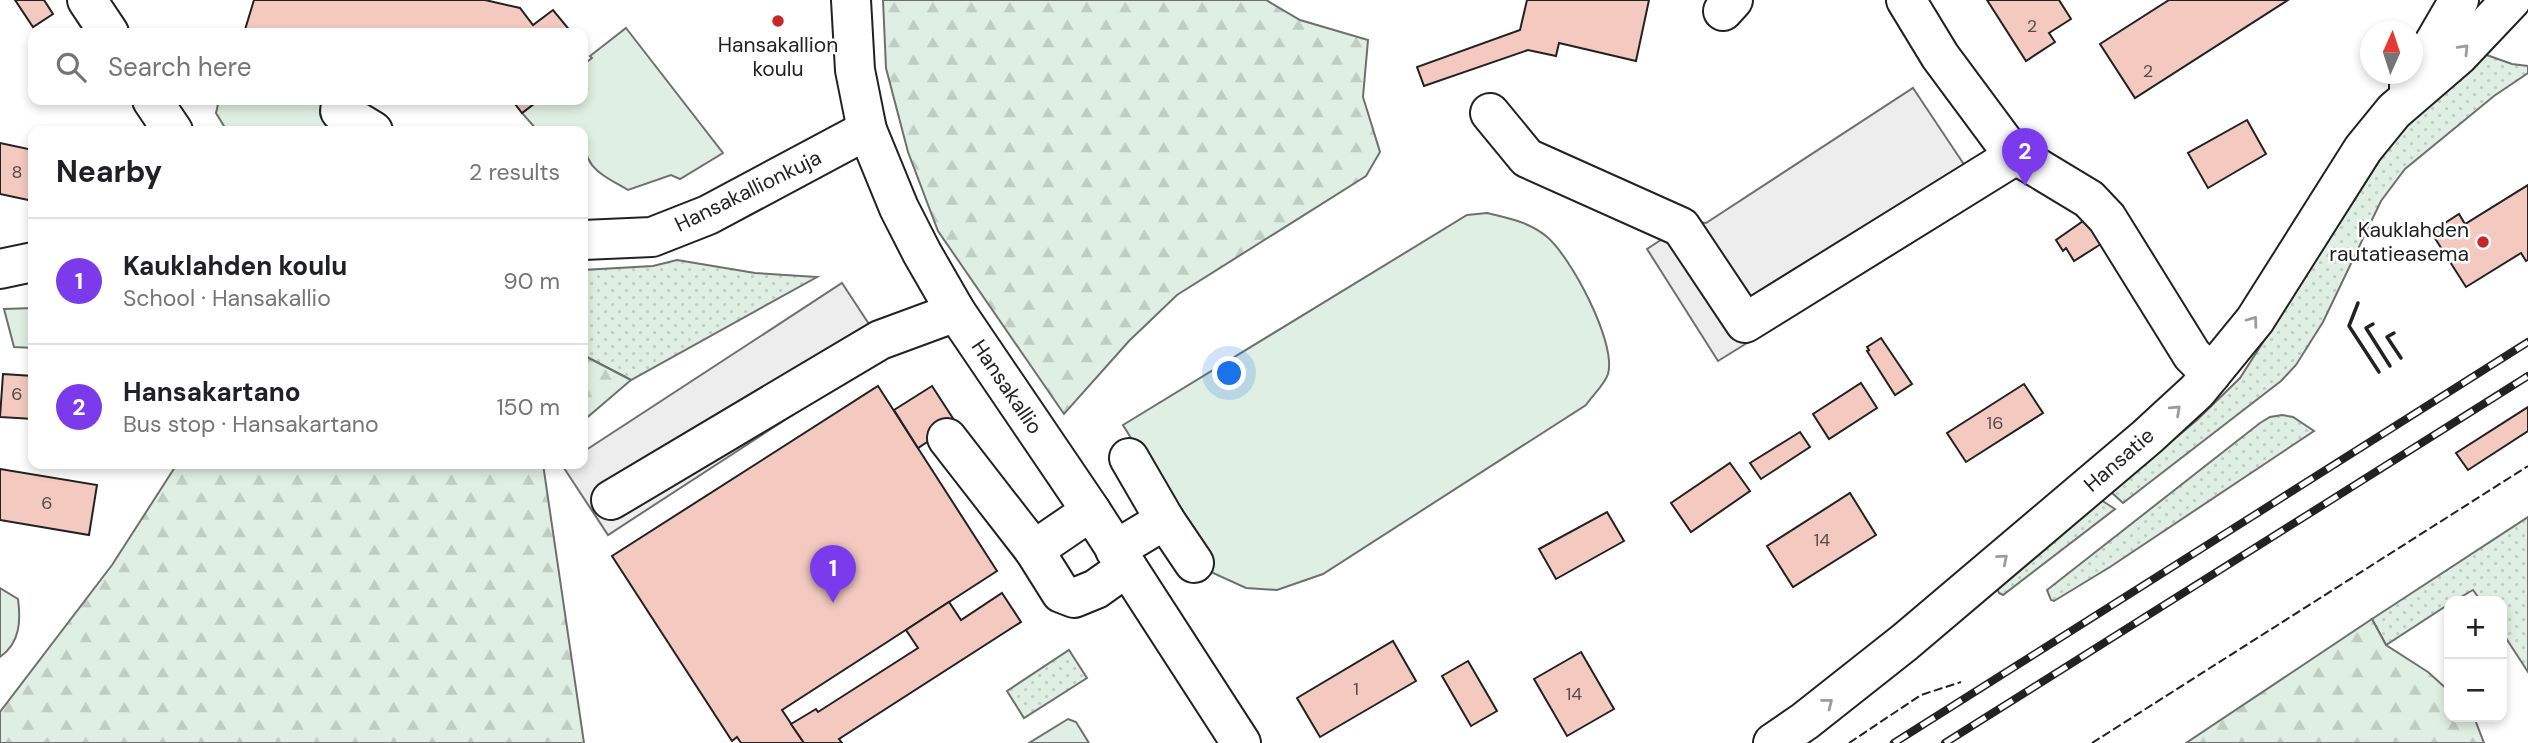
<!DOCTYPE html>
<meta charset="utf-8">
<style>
:root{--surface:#fff;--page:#f6f6f6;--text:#202124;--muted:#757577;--line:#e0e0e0;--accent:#7c3aed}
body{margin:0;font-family:"DM Sans",sans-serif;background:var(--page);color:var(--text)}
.controls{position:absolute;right:21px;bottom:21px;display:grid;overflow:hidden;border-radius:14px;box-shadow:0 4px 10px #0003}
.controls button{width:63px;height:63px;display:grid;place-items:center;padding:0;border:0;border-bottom:2px solid var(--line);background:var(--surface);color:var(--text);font:35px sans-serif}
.compass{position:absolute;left:2360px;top:21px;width:63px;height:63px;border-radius:50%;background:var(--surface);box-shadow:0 4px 10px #0003;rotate:3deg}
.you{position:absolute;left:1230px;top:374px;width:24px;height:24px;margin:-18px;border:5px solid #fff;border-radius:50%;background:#1a73e8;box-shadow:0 0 0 10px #1a73e833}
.badge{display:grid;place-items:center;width:46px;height:46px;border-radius:50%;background:var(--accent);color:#fff;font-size:23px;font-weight:700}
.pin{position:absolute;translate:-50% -58px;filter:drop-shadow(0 2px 4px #0008)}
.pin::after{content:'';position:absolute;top:37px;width:24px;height:21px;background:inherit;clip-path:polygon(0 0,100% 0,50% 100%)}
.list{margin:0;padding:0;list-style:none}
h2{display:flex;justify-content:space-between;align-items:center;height:91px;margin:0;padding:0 28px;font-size:30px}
h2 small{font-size:23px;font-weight:400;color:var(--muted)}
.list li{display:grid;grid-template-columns:46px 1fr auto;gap:21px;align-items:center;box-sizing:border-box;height:126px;padding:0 28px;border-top:2px solid var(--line)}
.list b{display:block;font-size:26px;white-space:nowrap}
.list p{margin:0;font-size:23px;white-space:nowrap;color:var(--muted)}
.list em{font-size:23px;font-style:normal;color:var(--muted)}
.icon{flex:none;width:38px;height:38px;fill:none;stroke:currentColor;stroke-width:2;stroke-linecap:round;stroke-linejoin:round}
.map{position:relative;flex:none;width:2528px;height:743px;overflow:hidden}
.search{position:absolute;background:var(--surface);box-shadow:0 4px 10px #0003;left:28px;top:28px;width:560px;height:77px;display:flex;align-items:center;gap:18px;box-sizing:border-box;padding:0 24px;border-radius:14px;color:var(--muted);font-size:26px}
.panel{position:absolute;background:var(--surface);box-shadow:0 4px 10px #0003;left:28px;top:126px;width:560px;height:343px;border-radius:14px}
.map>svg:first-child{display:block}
</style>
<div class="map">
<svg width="2528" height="743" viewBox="0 0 2528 743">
<defs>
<pattern id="grass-dots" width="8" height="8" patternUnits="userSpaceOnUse" patternTransform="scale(1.75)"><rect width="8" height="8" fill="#e0efe3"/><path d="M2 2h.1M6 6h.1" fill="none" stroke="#c0cdc2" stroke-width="1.8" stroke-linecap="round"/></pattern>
<pattern id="forest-firs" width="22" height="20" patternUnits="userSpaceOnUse" patternTransform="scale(1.75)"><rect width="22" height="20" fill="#e0efe3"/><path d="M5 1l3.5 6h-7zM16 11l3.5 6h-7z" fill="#c0cdc2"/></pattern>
</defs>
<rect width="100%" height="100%" fill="#fff"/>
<!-- grass -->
<g fill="url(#grass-dots)" stroke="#6f6f6f" stroke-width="2">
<path d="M2481,53L2512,64L2528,66V73L2494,96L2405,169L2381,201L2323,322L2296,365L2281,381L2123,503L2111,492L2197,420L2240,378L2394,138Z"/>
<path d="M677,260L755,273L817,277L631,380L583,355V270L653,266Z"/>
<path d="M2282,415L2293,417L2314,431L2110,567L2054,601L2051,600L2047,590L2260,423L2270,417Z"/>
<path d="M2101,500L2115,509L2003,595L1999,593L1997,588Z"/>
<path d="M2528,517V672L2502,632V601H2481L2473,590L2454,601H2449V604L2386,645L2372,619Z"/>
<path d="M1069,650L1087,678L1024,718L1007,691Z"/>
</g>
<!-- forest -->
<g fill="url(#forest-firs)" stroke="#6f6f6f" stroke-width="2">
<path d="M883,0H1266L1300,20L1368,40L1363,97L1380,152L1366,176L1177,295L1129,341L1064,414L938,231L908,152L886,68Z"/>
<path d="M583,355L631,380L583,421Z"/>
<path d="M177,464H543L584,743H0V712L112,565Z"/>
<path d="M2372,619L2386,645L2428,672L2449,691V717H2474L2484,743H2186Z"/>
</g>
<!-- park -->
<g fill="#e0efe3" stroke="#6f6f6f" stroke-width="2">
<path d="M626,28L723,153L680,179L671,175L628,190C599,173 583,168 583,131L537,130L522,113L539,100H583V65L592,58L590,56Z"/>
<path d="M219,100H333L346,131H227L216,113Z"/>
<path d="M1487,213C1508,218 1529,222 1546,236C1570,255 1617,343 1608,374C1605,384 1592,396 1586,405L1323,574L1277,590L1246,588L1213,573L1123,425L1467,215Z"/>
<path d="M33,308V348L14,347L4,309Z"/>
<path d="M0,588L18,599C21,621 20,643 0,657Z"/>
<path d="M1068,719L1076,722L1089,743H1029Z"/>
</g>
<!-- parking -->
<g fill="#ededed" stroke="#6f6f6f" stroke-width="2">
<path d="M1913,88L1985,196L1718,361L1647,249L1690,221L1706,223Z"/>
<path d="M842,283L888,353L608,535L562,465L583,464V452Z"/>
</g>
<!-- building -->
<g fill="#f3c9c0" stroke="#222" stroke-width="2">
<path d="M15,0H44L53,14L33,27Z"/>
<path d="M254,0H485L520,8L533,25L553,10L572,33H244Z"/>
<path d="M1527,0H1649L1636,61L1559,43L1556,56L1528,50L1424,86L1417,67L1520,30Z"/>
<path d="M1987,0H2059L2071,19L2049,33L2055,42L2026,61Z"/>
<path d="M2169,0H2288L2135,98L2100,44Z"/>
<path d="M512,100H539L522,113Z"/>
<path d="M2247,120L2266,154L2208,188L2188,153Z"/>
<path d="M0,143L33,150V201L0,194Z"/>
<path d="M2528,185V260L2526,261L2521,253L2466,287L2431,232L2459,214L2465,224Z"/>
<path d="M2086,219L2101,244L2074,261L2066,248L2063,251L2056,240Z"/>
<path d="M1881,338L1912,384L1895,395L1867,351L1869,350L1867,347Z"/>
<path d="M3,374L33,376V419L0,417Z"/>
<path d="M1861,383L1877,408L1829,439L1813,414Z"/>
<path d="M2024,384L2043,413L1966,462L1947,433Z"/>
<path d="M878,386L997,571L782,710L804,743H741L737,737L732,741L612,556Z"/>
<path d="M932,386L956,423L918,448L894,410Z"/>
<path d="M2528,407V431L2468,470L2456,453Z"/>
<path d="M1800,432L1810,447L1761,479L1750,463Z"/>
<path d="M1730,463L1750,491L1691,532L1671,503Z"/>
<path d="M0,469L97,485L89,535L0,520Z"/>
<path d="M1850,493L1876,535L1793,587L1767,546Z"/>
<path d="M1607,512L1624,541L1556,579L1539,549Z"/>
<path d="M1002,593L1021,622L839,739L842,743H804L791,724L816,709L818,712L918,648L906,630L949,602L961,620Z"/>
<path d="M1393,641L1416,681L1320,737L1297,698Z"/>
<path d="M1581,652L1614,709L1567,736L1534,679Z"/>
<path d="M1468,661L1497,711L1471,726L1442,676Z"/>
</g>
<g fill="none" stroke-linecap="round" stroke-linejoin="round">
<defs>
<g id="minor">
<path d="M87,0L109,33"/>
<path d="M851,0L855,70L867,130L899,208L922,253L956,312L1091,511L1241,743"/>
<path d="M1906,0L1940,56L2003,141L2016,155L2089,199L2107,218L2192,355L2211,374"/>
<path d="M1723,11L1733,0"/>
<path d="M152,100L173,131"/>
<path d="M342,100L340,111L373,131"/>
<path d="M1490,113L1527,158L1681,227L1745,323L2016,155"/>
<path d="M583,240L652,237L708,215L867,130"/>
<path d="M0,269L33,262"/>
<path d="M947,438L1034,550"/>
<path d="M611,500L880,340L956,312"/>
<path d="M1091,511L1034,550L1061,593L1074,598L1096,589L1127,567"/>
<path d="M1165,520L1194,563"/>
<path d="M1115,550L1165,520L1129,458"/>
</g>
<g id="major">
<path d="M2409,86L2459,0"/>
<path d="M1773,743L1805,721L1905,642L2147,437L2197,391L2255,320L2363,149L2394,111L2459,55L2511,0"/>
</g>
</defs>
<!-- minor casing -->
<use href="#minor" stroke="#222" stroke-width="42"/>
<!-- major casing -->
<use href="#major" stroke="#222" stroke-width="42"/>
<!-- minor -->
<use href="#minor" stroke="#fff" stroke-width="38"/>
<!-- major -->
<use href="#major" stroke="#fff" stroke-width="38"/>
<defs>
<g id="rail">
<path d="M1894,743L2528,342"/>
<path d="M1945,743L2528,376"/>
</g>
</defs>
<!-- rail casing -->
<use href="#rail" stroke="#222" stroke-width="8"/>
<!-- rail -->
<use href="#rail" stroke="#fff" stroke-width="5" stroke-dasharray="16" stroke-linecap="butt"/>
<!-- fence -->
<g stroke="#222" stroke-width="2" stroke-dasharray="9 3.5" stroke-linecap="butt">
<path d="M1849,743L1921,695L1961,682"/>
<path d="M2092,743L2528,466"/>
</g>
<!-- wall -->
<g stroke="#222" stroke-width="3.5">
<path d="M2358,303L2349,326L2379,372"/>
<path d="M2373,324L2366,328L2390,366"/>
<path d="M2394,333L2387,337L2401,358"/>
</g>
</g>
<!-- one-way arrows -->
<defs><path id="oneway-chevron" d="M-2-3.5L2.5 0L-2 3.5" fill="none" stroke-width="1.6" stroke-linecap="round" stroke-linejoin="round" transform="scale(1.75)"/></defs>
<g stroke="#9c9c9c">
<use href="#oneway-chevron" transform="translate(2464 49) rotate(-46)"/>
<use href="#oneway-chevron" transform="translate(2253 321) rotate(-54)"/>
<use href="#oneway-chevron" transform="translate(2176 410) rotate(-43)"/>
<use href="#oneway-chevron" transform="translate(2003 559) rotate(-40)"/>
<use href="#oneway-chevron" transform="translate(1828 703) rotate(-38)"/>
</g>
<!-- markers -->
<g fill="#c62828" stroke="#fff" stroke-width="2.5">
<circle cx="778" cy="21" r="7"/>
<circle cx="2483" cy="242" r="7"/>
</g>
<g text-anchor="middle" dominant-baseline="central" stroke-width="5" stroke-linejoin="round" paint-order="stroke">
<!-- number labels -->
<g font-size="18" fill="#564c4a">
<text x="2032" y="26">2</text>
<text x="2148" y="71">2</text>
<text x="17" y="172">8</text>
<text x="17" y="394">6</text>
<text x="1995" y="423">16</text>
<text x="47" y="503">6</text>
<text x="1822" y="540">14</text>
<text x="1356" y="689">1</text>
<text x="1574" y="694">14</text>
</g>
<!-- poi labels -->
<g font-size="21" fill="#222" stroke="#fff">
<text x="778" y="45">Hansakallion<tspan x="778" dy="24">koulu</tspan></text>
<text x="2469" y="230" text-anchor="end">Kauklahden<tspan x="2469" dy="24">rautatieasema</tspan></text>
</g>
<!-- street labels -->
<g font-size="21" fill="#222" stroke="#fff">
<text transform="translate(748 191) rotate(-26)">Hansakallionkuja</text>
<text transform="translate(1007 387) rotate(56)">Hansakallio</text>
<text transform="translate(2119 460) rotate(-41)">Hansatie</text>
</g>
</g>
</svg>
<div class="controls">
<button>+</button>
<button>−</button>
</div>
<svg class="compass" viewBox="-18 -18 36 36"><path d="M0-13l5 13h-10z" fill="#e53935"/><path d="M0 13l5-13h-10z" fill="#757577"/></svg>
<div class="you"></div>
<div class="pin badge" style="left:833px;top:603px">1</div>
<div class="pin badge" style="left:2025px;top:186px">2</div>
<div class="search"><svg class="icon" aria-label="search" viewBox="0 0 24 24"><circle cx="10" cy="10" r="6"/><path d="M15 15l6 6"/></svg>Search here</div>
<section class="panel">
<h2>Nearby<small>2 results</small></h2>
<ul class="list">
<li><span class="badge">1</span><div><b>Kauklahden koulu</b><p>School · Hansakallio</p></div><em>90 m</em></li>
<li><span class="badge">2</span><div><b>Hansakartano</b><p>Bus stop · Hansakartano</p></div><em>150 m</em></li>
</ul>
</section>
</div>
